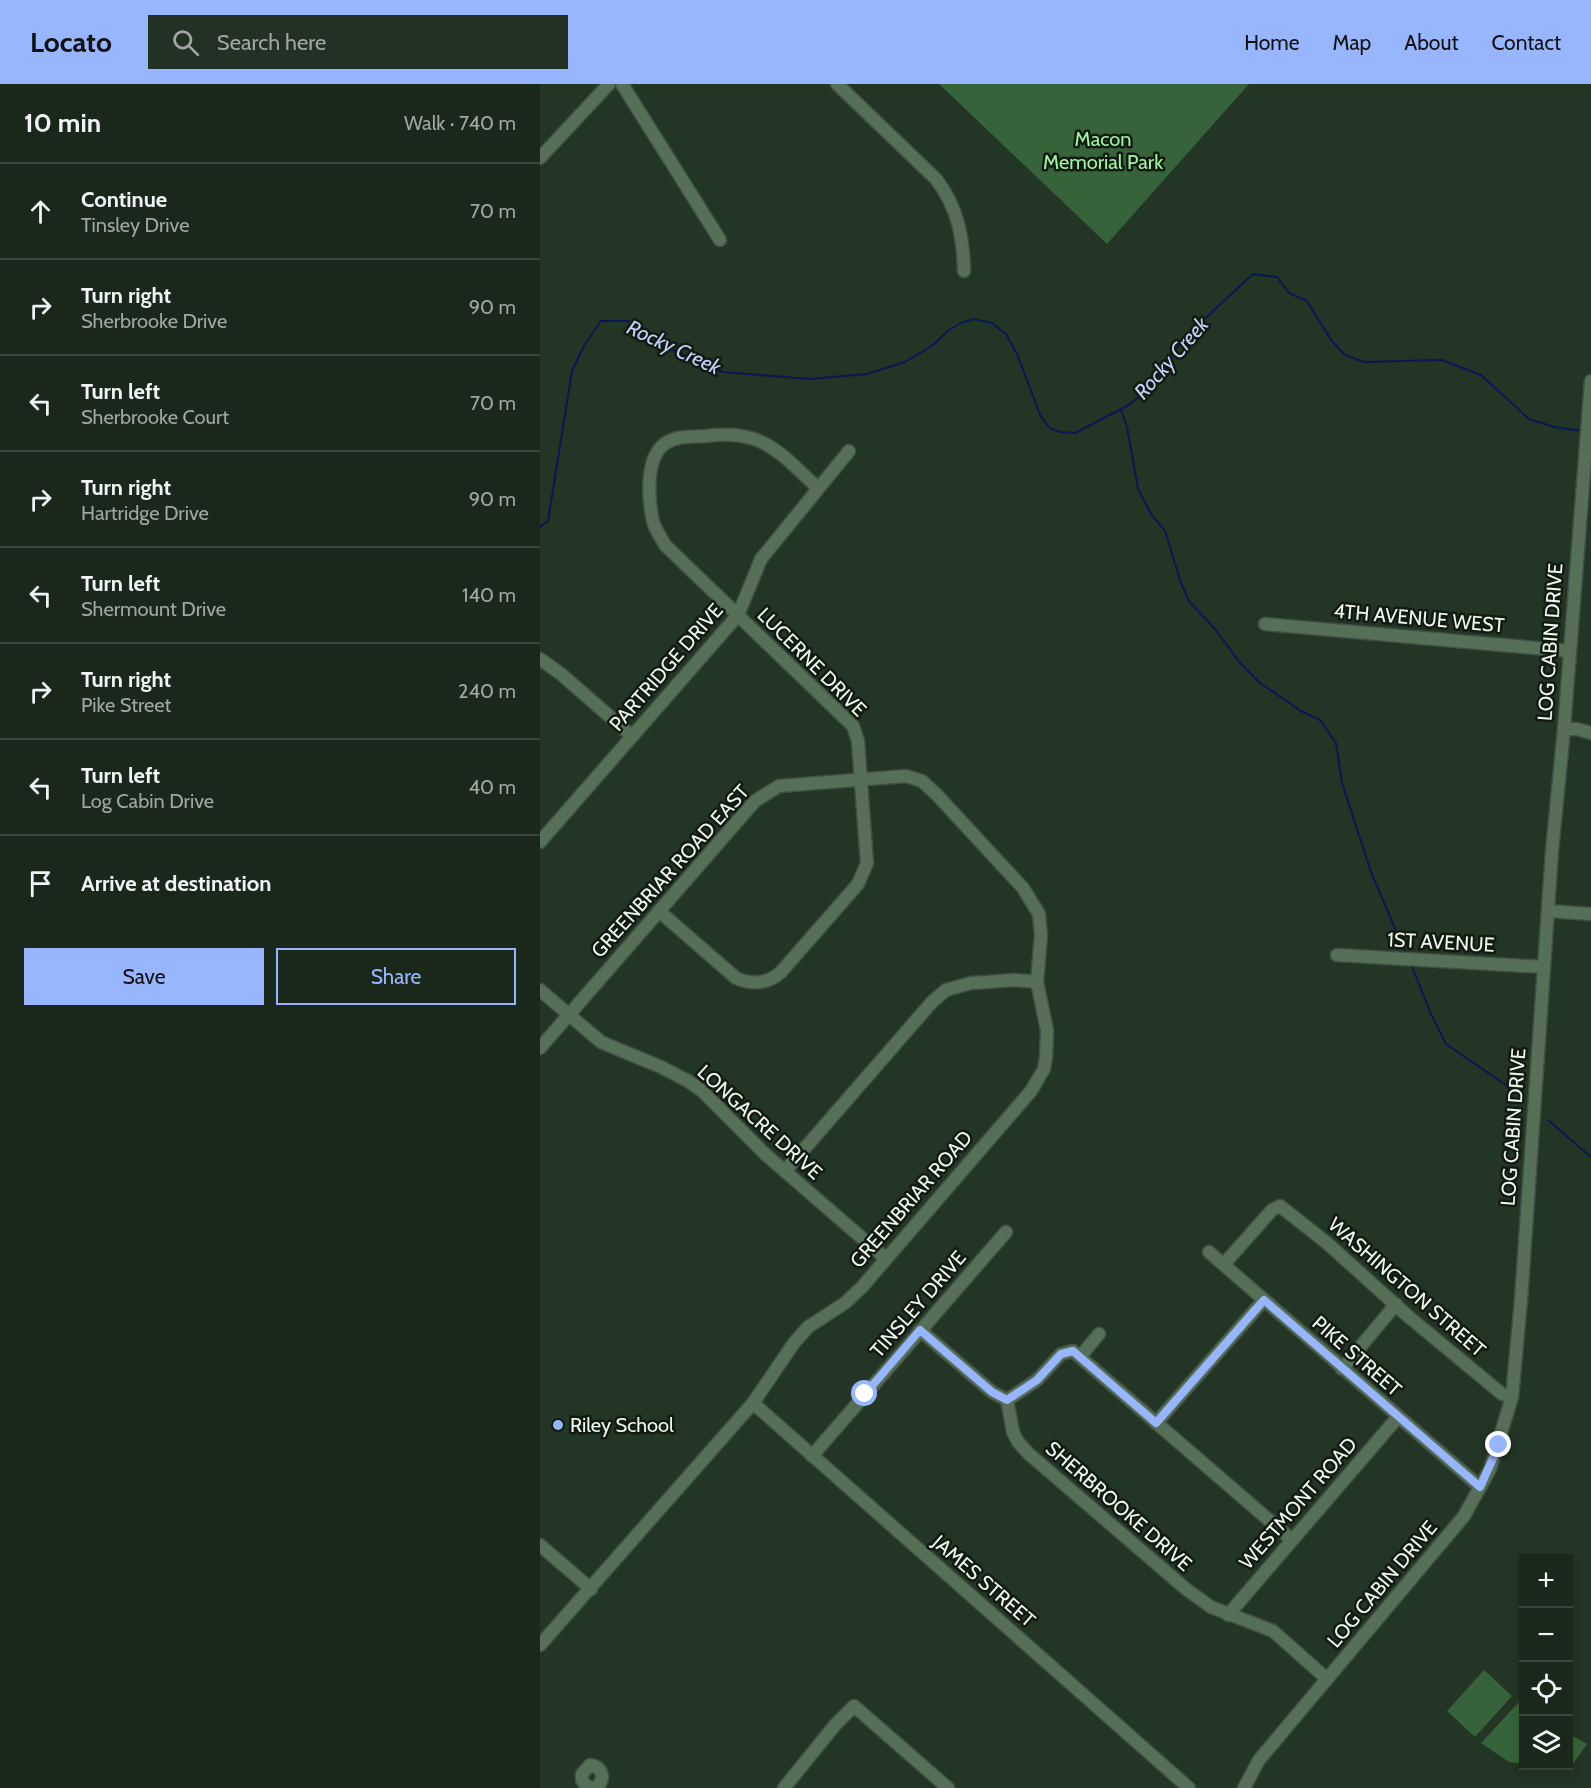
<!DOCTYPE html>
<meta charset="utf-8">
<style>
:root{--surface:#1a281b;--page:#233024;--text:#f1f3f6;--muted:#9fa6a3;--line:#38443a;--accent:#98b6fd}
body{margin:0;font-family:Cabin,sans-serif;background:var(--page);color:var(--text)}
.controls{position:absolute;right:18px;bottom:18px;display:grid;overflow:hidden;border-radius:0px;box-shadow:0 3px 9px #0003}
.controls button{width:54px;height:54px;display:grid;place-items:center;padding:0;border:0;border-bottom:2px solid var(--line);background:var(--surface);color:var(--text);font:30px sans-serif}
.stop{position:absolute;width:18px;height:18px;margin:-14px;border:4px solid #98b6fd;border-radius:50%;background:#fff}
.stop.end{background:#98b6fd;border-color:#fff;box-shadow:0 2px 6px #0008}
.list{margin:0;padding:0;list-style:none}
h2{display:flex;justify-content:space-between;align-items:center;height:78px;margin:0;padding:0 24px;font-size:26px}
h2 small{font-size:20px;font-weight:400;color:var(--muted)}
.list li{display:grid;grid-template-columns:39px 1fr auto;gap:18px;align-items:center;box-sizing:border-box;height:96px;padding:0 24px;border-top:2px solid var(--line)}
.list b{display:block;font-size:22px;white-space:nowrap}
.list p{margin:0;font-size:20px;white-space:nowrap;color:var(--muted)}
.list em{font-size:20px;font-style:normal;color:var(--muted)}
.actions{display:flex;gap:12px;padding:18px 24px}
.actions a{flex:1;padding:14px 0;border:2px solid var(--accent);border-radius:0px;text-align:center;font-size:21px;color:var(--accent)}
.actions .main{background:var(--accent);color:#111}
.icon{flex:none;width:33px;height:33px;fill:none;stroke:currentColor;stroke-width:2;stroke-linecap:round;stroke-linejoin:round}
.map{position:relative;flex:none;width:1051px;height:1704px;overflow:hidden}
header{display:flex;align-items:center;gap:36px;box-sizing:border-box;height:84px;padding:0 30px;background:var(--accent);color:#111}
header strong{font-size:28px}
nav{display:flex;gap:33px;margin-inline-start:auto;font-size:21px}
.search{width:420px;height:54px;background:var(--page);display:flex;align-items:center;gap:15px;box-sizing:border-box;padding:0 21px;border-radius:0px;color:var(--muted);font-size:22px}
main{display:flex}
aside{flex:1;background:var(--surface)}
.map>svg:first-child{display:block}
</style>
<header>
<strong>Locato</strong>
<div class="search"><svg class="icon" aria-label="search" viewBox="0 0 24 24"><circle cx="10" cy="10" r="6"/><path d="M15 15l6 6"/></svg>Search here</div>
<nav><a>Home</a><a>Map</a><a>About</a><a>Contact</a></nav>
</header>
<main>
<aside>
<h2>10 min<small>Walk · 740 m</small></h2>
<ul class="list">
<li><svg class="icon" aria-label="ahead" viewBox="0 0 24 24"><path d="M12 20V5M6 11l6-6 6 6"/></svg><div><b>Continue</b><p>Tinsley Drive</p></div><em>70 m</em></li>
<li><svg class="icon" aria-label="right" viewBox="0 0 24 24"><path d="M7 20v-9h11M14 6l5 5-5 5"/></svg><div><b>Turn right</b><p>Sherbrooke Drive</p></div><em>90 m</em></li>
<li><svg class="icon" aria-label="left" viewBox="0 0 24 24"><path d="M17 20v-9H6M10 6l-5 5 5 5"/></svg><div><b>Turn left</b><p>Sherbrooke Court</p></div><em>70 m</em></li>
<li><svg class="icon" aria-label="right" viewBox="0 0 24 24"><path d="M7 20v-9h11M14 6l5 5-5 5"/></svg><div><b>Turn right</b><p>Hartridge Drive</p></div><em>90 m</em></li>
<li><svg class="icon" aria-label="left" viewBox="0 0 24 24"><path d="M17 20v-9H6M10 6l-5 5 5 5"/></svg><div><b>Turn left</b><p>Shermount Drive</p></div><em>140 m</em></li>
<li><svg class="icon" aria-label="right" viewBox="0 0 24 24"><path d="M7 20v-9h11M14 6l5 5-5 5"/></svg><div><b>Turn right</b><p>Pike Street</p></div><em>240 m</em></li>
<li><svg class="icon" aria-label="left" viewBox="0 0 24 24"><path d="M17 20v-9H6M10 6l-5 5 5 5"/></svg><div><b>Turn left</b><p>Log Cabin Drive</p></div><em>40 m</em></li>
<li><svg class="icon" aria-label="arrive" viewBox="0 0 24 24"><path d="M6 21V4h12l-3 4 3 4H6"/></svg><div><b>Arrive at destination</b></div></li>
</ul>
<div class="actions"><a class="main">Save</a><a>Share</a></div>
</aside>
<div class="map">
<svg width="1051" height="1704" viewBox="0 0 1051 1704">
<rect width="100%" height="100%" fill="#233524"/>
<!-- green -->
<g fill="#366339">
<path d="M399,0H709L567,160Z"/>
<path d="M944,1586L972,1612L935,1653L907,1627Z"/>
<path d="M979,1618L983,1622V1680L969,1678L941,1659Z"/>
<path d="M1029,1650L1047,1660L1030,1684L1004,1682H1028Z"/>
</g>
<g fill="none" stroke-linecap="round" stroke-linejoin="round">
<!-- stream -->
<g stroke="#091854" stroke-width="2">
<path d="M581,326L587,343L598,405L611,430L625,447L641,499L649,517L675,545L701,580L720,599L761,627L780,636L796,659L802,699L831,788L866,870"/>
<path d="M0,443L8,437L32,287L45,260L61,237H88L112,257L183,288L270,295L327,290L365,278L392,262L409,246L421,239L433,235L452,239L466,250L477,270L501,333L510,344L520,348L535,349L587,322L608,306L644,254L713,190L737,193L749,209L767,217L791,256L805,271L824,278L902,276L941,291L989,335L1014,343L1043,347"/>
<path d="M871,880L891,930L906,960L976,1008"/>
<path d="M1008,1036L1051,1073"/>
</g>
<defs>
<g id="minor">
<path d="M82,0L180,156"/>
<path d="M297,0L396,95C418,124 423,152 424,187"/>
<path d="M0,74L69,0"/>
<path d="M725,540L1030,567"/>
<path d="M0,575L21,590L92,652"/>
<path d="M1024,645H1037L1051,649"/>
<path d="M0,758L198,531L221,475L309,367"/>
<path d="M119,827L196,894C212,901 228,900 241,888L318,800L327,779L318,657L313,642L125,461C121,453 115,446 113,437C108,415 105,372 126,359C138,351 153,353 166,352C182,350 201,350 217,356C240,365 259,387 278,404"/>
<path d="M1008,827L1051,830"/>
<path d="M797,871L1004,883"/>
<path d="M0,906L61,958L121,983L148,997L161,1006L225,1070L345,1174"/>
<path d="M0,964L215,717L239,702L366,692L382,697L397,711L483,804L499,830L501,851L497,898L507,946L506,973L504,985L491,1007L322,1203L305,1219L268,1243L254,1259L213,1319L0,1561"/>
<path d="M245,1087L392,918L406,906L431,899L476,896L497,898"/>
<path d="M669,1168L940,1403"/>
<path d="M684,1180L732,1126L740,1122L787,1159L869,1233L962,1310L972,1313"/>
<path d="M380,1246L452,1308L467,1316"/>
<path d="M540,1273L752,1456"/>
<path d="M802,1285L856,1220"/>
<path d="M467,1316L473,1348L478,1358L489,1370L646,1505L671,1523L733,1547L787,1595"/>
<path d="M467,1316L497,1296L521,1270L533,1267L540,1273L559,1250"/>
<path d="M213,1319L649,1704"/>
<path d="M616,1339L724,1216"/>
<path d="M272,1372L466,1148"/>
<path d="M0,1461L51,1505"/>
<path d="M688,1531L858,1333"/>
<path d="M54,1704L46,1702L42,1696V1690L50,1681C63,1683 66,1695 56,1704"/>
<path d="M244,1704L295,1641L314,1622L408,1704"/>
<path d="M704,1704L719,1676L924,1432L950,1385L972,1313L981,1216L1012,767L1024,645L1051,297"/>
</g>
</defs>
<!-- minor casing -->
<use href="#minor" stroke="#3f5040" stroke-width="15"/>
<!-- minor -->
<use href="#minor" stroke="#567057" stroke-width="12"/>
</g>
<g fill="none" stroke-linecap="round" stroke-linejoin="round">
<!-- route -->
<path stroke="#98b6fd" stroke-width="8" d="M325,1310L380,1246L452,1308L467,1316L497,1296L521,1270L533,1267L616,1339L724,1216L940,1403L959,1361"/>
</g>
<!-- markers -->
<circle fill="#98b6fd" stroke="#121a12" stroke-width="2" cx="18" cy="1341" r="6"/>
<g text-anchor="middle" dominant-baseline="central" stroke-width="5" stroke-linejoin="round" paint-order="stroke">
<!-- park labels -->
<g font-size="20" fill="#9ef5a3" stroke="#121a12">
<text x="563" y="55">Macon<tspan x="563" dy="23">Memorial Park</tspan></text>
</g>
<!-- street labels -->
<g font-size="20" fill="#edf9ed" stroke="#121a12">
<text transform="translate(879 534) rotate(5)">4TH AVENUE WEST</text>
<text transform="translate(1010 558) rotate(-86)">LOG CABIN DRIVE</text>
<text transform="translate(272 578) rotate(45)">LUCERNE DRIVE</text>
<text transform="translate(126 583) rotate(-49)">PARTRIDGE DRIVE</text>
<text transform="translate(130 787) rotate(-48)">GREENBRIAR ROAD EAST</text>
<text transform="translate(901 858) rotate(3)">1ST AVENUE</text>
<text transform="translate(220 1038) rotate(42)">LONGACRE DRIVE</text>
<text transform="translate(973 1043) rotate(-86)">LOG CABIN DRIVE</text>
<text transform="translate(371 1115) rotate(-49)">GREENBRIAR ROAD</text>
<text transform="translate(867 1203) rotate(41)">WASHINGTON STREET</text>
<text transform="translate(378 1220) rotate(-49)">TINSLEY DRIVE</text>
<text transform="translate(817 1272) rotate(41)">PIKE STREET</text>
<text transform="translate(758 1419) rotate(-49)">WESTMONT ROAD</text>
<text transform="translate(579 1422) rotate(41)">SHERBROOKE DRIVE</text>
<text transform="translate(444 1497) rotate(41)">JAMES STREET</text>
<text transform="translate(842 1500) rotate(-50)">LOG CABIN DRIVE</text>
</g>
<!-- poi labels -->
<g font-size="20" fill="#edf9ed" stroke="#121a12" text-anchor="start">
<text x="30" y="1341">Riley School</text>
</g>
<!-- water labels -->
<g font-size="21" font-style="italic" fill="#c2d3f9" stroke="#121a12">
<text transform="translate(134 263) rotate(25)">Rocky Creek</text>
<text transform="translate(631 274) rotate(-49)">Rocky Creek</text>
</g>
</g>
</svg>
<div class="controls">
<button>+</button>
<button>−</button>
<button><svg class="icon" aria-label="locate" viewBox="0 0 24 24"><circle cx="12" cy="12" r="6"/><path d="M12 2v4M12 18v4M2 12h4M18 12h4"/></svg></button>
<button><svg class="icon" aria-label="layers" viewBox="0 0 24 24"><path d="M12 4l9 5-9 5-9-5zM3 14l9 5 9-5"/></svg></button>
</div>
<div class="stop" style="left:325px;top:1310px"></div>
<div class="stop end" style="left:959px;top:1361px"></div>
</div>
</main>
